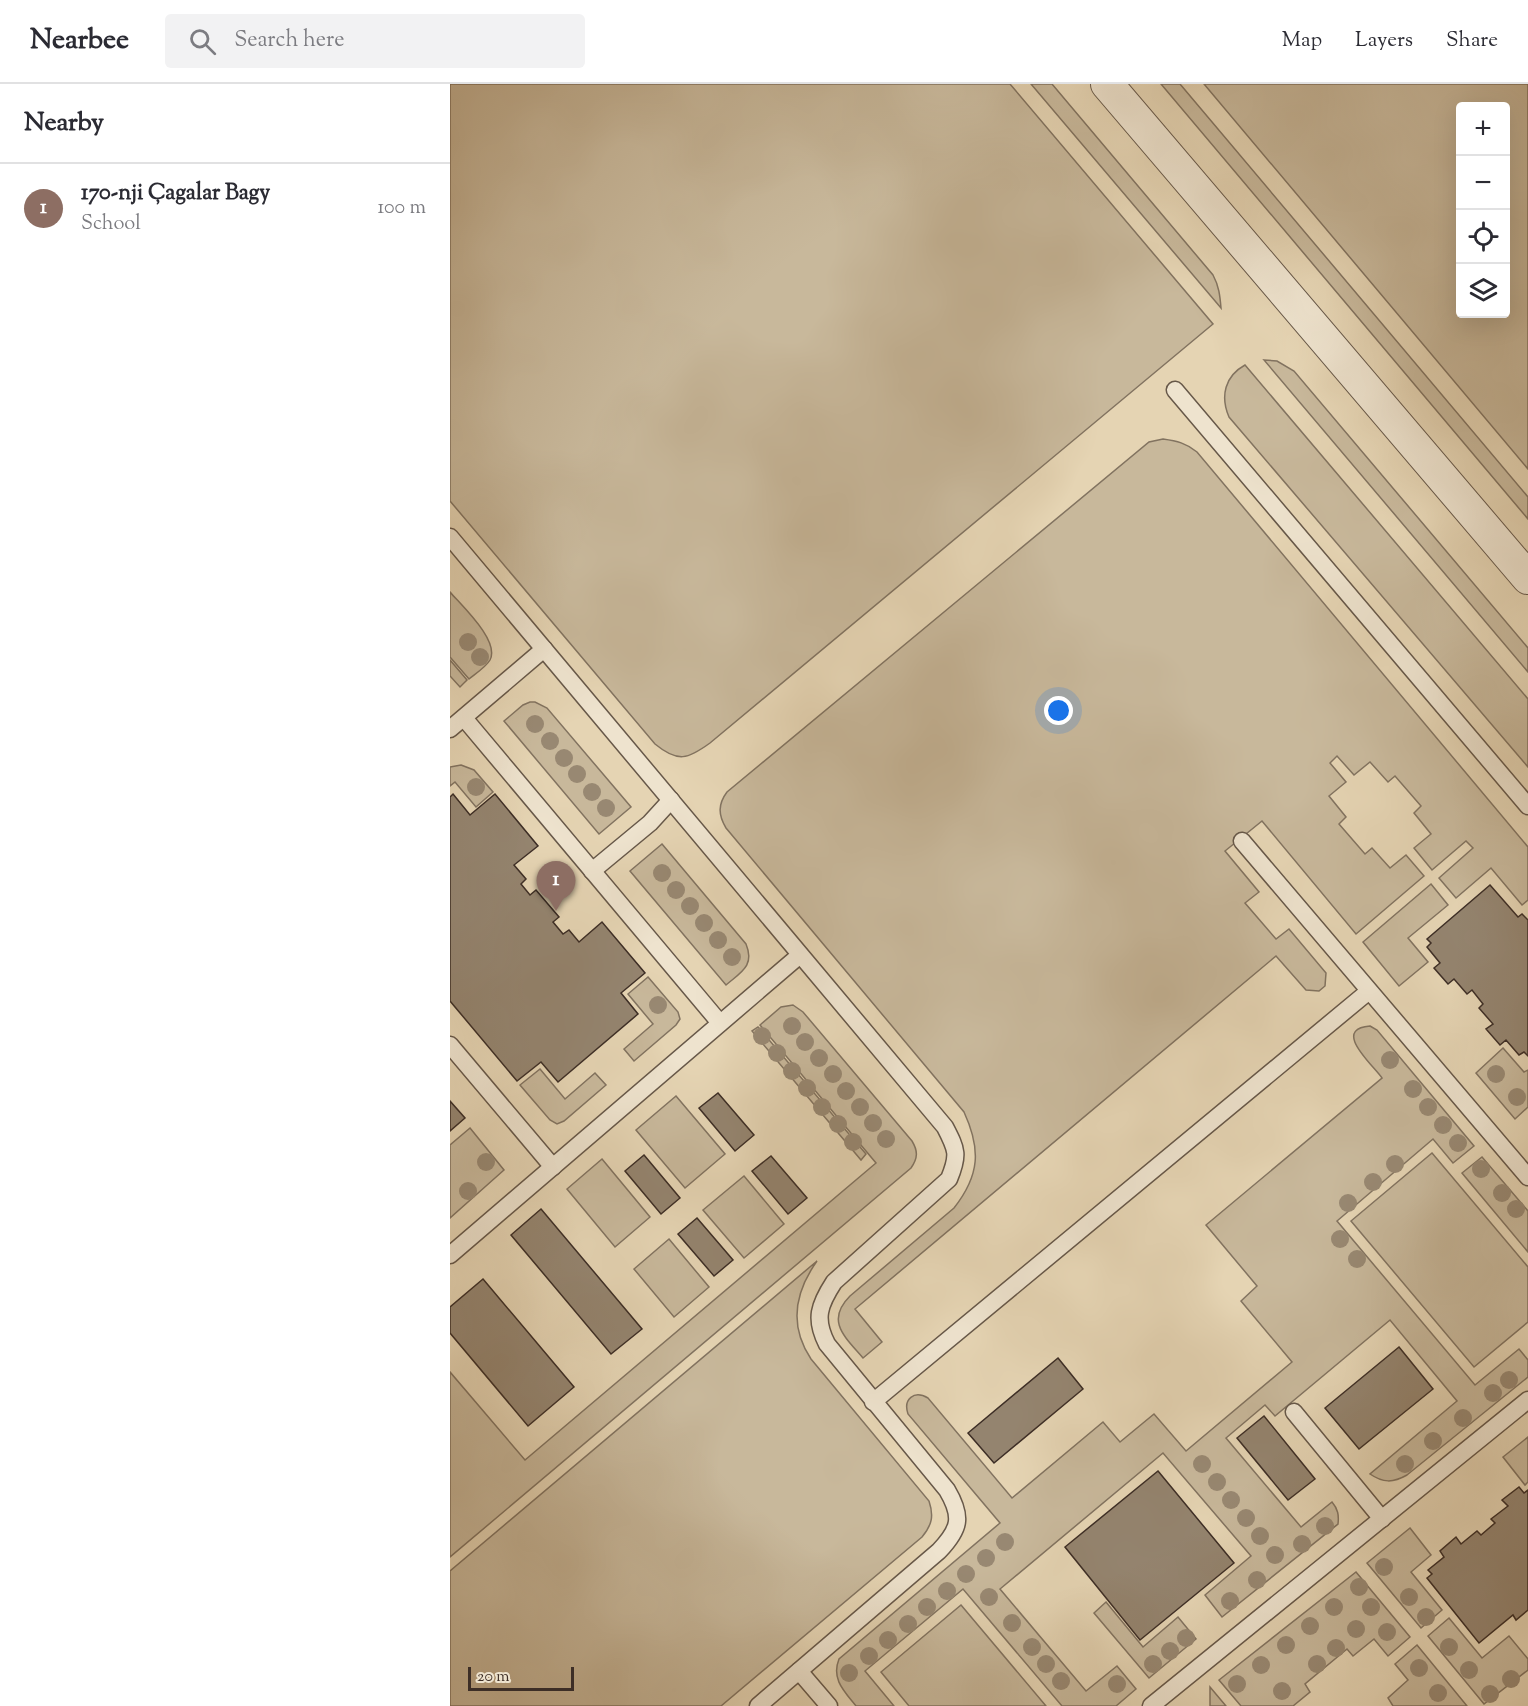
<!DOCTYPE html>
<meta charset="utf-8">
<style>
:root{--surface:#fff;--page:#f2f2f3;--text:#2b2b33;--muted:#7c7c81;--line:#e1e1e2;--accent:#7c3aed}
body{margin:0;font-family:"Sorts Mill Goudy",serif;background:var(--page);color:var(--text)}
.controls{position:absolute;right:18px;top:18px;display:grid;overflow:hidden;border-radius:6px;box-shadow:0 6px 24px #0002}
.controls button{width:54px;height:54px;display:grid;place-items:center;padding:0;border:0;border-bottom:2px solid var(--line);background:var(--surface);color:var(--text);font:30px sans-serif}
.scale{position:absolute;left:18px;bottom:15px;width:106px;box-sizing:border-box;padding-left:6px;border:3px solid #3d2e26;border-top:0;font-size:16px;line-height:21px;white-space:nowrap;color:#3d2e26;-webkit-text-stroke:4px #eee3ce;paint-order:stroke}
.you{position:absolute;left:609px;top:627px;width:21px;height:21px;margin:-15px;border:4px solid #fff;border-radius:50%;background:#1a73e8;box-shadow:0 0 0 9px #1a73e833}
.badge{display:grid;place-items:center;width:39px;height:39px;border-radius:50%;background:var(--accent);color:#fff;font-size:20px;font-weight:700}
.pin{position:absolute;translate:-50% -50px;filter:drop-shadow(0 2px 3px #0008)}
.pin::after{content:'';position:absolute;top:32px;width:21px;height:18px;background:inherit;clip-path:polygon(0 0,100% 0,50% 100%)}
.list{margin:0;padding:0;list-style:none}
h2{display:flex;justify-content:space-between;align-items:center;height:78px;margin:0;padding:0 24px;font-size:26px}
h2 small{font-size:20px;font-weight:400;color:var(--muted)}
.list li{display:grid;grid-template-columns:39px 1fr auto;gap:18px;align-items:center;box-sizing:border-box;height:90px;padding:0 24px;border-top:2px solid var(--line)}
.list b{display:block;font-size:22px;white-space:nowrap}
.list p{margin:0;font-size:20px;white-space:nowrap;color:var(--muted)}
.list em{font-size:20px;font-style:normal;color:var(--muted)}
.icon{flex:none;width:33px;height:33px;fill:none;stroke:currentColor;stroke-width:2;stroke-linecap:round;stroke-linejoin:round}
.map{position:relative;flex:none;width:1078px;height:1622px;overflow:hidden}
header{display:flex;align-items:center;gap:36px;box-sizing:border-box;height:84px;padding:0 30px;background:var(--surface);border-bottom:2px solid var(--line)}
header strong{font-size:28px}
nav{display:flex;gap:33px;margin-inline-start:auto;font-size:21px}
.search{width:420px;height:54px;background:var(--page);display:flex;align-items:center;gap:15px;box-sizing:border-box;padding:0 21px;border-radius:6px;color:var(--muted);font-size:22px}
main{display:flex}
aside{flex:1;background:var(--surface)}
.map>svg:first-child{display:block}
</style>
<header>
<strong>Nearbee</strong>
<div class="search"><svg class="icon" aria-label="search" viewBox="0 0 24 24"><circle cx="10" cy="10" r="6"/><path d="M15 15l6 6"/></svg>Search here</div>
<nav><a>Map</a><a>Layers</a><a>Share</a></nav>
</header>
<main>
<aside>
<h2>Nearby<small></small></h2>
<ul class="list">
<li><span class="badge" style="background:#8d6e63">1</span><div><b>170-nji Çagalar Bagy</b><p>School</p></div><em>100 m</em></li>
</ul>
</aside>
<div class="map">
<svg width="1078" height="1622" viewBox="0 0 1078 1622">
<rect width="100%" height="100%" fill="#e5d4b3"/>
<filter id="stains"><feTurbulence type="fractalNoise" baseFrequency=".00333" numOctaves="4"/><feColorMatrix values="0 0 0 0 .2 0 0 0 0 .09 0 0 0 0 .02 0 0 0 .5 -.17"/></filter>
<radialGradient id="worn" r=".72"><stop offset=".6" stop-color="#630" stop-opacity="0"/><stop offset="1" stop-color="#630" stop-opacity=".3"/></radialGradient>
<!-- green -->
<g fill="#c8b89b" stroke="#827360" stroke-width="1.5" fill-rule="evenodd">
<path d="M0,0H560L763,240L260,659C238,675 228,679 205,660L0,417Z"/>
<path d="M581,0H602L763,191C769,202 770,212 771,224Z"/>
<path d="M711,0H730L1078,413V435Z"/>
<path d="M754,0H1078V385ZM1056,22V230H1010V22Z"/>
<path d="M814,276L827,277L844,287L1078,564V588Z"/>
<path d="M795,281L1078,615V683L779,333C770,312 775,292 795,281Z"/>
<path d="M713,355C727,357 736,359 747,368L1078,763V816L1072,821L1041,784L1006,814L989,794L1023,764L1016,757L982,786L964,764L981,750L964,729L971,722L945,692L938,698L920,678L904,691L887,672L880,679L896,698L879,712L896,733L889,740L915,770L922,764L940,784L956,771L974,792L906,850L812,737L775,767L809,808L795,819L826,855L839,845L876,889L875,902L869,907L856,906L826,872L405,1225L432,1258L413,1274C395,1253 375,1237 400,1212L504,1124C530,1091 531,1065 514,1028L276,744C268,731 268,720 277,708L699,358Z"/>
<path d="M0,508C12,522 50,557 40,576C36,583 25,590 19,595L0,573Z"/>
<path d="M0,576L17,596L10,603L0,592Z"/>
<path d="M80,618H85L97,624L181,723L149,750L54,637L73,621Z"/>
<path d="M11,681L24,686L43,708L26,723L5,698L0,702V683Z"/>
<path d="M212,760L296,860C305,882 291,888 276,901L180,787Z"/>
<path d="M981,800L998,821L958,854L978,878L949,902L913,858Z"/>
<path d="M198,893L228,928L230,935L226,941L184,977L174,965L203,940L178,910Z"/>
<path d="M343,921L353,928L462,1057C468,1067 468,1074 461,1084L0,1473V1288L75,1376L426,1079L310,941L331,923Z"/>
<path d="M920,942L927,946L1024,1062L1003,1079L983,1055L887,1137L1025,1301L1069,1265L1078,1276V1293L957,1391C943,1399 933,1399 920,1390L1007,1317L940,1236L825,1332L815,1321L776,1354L851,1443L882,1418C888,1425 889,1431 888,1440L772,1533L755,1511L801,1472L713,1369L550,1505L636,1607L667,1582L686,1605L666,1622H612L513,1505L415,1587L444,1622H406C394,1607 381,1595 389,1575L550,1439L458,1330C453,1315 464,1306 478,1314L562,1414L653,1338L670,1358L704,1330L736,1367L842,1278L791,1217L807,1202L756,1141L932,994C923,981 881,945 920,942Z"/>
<path d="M308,943L416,1070L411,1076L302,947Z"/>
<path d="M1053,964L1074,988L1078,986V1023L1065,1035L1026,989Z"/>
<path d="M90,985L115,1015L145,989L156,1001L114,1037L107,1040L100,1036L70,1001Z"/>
<path d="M226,1012L275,1070L235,1104L186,1046Z"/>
<path d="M20,1044L54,1086L0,1134V1061Z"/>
<path d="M982,1069L1078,1183V1238L1024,1283L901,1137Z"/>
<path d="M1032,1073L1078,1127V1168L1012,1089Z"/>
<path d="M152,1075L200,1133L165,1163L117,1105Z"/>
<path d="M294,1092L334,1140L294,1174L253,1126Z"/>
<path d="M219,1155L259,1203L224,1233L184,1185Z"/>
<path d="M367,1177C345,1208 339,1242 361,1275L479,1417C484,1432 482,1441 472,1453L271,1622H0V1487Z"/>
<path d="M1078,1353V1398L1075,1401L1053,1373Z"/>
<path d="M960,1444L981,1471L961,1488L992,1526L971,1544L917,1479Z"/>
<path d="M906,1488L960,1553L938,1572L924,1555L903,1572L897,1565L855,1600L860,1608L843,1622H791L769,1596Z"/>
<path d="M656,1518L693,1563L728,1533L746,1555L699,1594L644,1529Z"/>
<path d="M511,1521L596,1622H459L431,1588Z"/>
<path d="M999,1534L1032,1574L1059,1552L1078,1575V1586L1034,1620L978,1552Z"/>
<path d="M967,1561L1017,1622H943L938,1614L958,1596L945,1580Z"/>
<path d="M760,1603L776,1622H760Z"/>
</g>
<!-- building -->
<g fill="#94846f" stroke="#3d2e26" stroke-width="1.5">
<path d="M3,710L20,731L45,710L88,762L64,781L76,795L71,800L80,811L86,806L109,833L103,838L113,850L119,846L129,858L152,838L195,889L171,909L188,930L108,998L91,978L67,997L0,917V713Z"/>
<path d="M1040,801L1068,833L1072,830L1078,836V972L1074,968L1069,971L1056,956L1050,961L1036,945L1043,940L1029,924L1033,920L1022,906L1017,910L1004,895L998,900L984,884L990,879L977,863L981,859L977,855Z"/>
<path d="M268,1009L304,1051L285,1067L249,1024Z"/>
<path d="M0,1017L15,1034L0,1047Z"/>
<path d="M194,1071L230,1114L211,1130L175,1087Z"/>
<path d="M321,1072L357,1114L338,1130L302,1087Z"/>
<path d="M91,1125L192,1245L161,1270L61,1151Z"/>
<path d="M247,1134L283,1176L264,1192L228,1150Z"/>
<path d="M33,1195L124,1303L78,1342L0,1249V1223Z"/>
<path d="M949,1263L983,1305L909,1365L875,1324Z"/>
<path d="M608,1274L633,1305L544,1379L518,1349Z"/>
<path d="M814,1332L865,1395L838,1416L787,1354Z"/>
<path d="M708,1387L784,1479L690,1556L615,1463Z"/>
<path d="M1069,1403L1074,1409L1078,1406V1526L1066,1536L1063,1531L1029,1559L977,1494L982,1490L978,1486L994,1473L990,1467L1006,1453L1011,1460L1027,1447L1031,1451L1045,1439L1041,1435L1058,1422L1052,1416Z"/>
</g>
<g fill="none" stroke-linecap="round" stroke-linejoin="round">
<defs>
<g id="service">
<path d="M725,306L1078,722"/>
<path d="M0,453L495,1043C507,1066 509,1071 499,1095L384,1198C369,1221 364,1235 377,1260L497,1406C513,1433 510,1445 489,1467L308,1622"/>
<path d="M14,634L270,939"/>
<path d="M0,645L94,565"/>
<path d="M792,757L1078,1093"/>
<path d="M142,787L200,739L221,716"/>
<path d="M0,961L103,1083"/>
<path d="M0,1171L350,871"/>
<path d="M423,1318L919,907"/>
<path d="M844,1328L932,1435"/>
<path d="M349,1587L379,1622"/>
<path d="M701,1622L1078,1316"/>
</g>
<path id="minor" d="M657,0L1078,494"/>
</defs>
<!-- service casing -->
<use href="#service" stroke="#675849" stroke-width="19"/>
<!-- minor casing -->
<use href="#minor" stroke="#675849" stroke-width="34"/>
<!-- service -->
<use href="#service" stroke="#eee3ce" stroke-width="16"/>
<!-- minor -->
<use href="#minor" stroke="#eee3ce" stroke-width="32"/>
</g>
<!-- trees -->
<g fill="#988872">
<circle cx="18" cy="558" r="9"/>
<circle cx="30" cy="573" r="9"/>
<circle cx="85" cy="640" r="9"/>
<circle cx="100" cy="657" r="9"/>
<circle cx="114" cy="674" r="9"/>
<circle cx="127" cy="690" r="9"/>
<circle cx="26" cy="703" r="9"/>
<circle cx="142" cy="708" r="9"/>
<circle cx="156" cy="724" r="9"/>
<circle cx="212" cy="789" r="9"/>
<circle cx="226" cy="806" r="9"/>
<circle cx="240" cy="822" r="9"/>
<circle cx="254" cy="839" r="9"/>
<circle cx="268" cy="856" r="9"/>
<circle cx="282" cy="873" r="9"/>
<circle cx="208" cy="921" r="9"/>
<circle cx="342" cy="942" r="9"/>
<circle cx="312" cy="952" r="9"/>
<circle cx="355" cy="958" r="9"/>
<circle cx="327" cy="969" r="9"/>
<circle cx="369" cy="974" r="9"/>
<circle cx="940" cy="976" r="9"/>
<circle cx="342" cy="987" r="9"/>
<circle cx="383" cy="990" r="9"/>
<circle cx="1046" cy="990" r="9"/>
<circle cx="357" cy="1004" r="9"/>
<circle cx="963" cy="1005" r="9"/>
<circle cx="396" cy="1007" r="9"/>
<circle cx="1067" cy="1013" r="9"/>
<circle cx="372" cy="1023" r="9"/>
<circle cx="410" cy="1023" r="9"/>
<circle cx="978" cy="1023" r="9"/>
<circle cx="423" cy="1039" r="9"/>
<circle cx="388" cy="1040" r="9"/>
<circle cx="993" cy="1041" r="9"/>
<circle cx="436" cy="1055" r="9"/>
<circle cx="403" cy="1058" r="9"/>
<circle cx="1008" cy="1059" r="9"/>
<circle cx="36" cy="1078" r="9"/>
<circle cx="945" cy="1080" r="9"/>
<circle cx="1031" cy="1085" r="9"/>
<circle cx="923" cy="1098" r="9"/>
<circle cx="18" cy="1107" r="9"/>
<circle cx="1052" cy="1109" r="9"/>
<circle cx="898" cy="1119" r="9"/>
<circle cx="1066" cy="1125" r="9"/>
<circle cx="890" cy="1155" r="9"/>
<circle cx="907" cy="1175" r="9"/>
<circle cx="1059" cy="1296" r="9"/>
<circle cx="1043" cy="1309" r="9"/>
<circle cx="1013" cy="1334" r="9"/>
<circle cx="983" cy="1357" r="9"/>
<circle cx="752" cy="1380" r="9"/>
<circle cx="955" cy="1380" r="9"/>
<circle cx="767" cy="1398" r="9"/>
<circle cx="781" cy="1416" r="9"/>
<circle cx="796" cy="1434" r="9"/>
<circle cx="875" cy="1442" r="9"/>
<circle cx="810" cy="1452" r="9"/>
<circle cx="555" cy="1458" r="9"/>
<circle cx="852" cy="1460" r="9"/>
<circle cx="825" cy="1471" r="9"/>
<circle cx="536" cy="1474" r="9"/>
<circle cx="934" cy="1483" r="9"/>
<circle cx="516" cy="1490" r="9"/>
<circle cx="807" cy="1496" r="9"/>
<circle cx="909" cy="1503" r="9"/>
<circle cx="497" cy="1507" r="9"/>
<circle cx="539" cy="1513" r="9"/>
<circle cx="959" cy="1513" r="9"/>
<circle cx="780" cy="1517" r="9"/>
<circle cx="477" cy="1523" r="9"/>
<circle cx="884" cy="1523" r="9"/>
<circle cx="921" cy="1523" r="9"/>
<circle cx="976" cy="1533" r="9"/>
<circle cx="562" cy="1539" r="9"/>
<circle cx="458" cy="1540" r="9"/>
<circle cx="860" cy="1542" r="9"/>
<circle cx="906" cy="1545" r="9"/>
<circle cx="937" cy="1548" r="9"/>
<circle cx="736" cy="1554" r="9"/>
<circle cx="438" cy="1556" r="9"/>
<circle cx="836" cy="1561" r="9"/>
<circle cx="582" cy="1563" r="9"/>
<circle cx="999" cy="1563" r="9"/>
<circle cx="886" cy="1564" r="9"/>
<circle cx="720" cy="1567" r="9"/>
<circle cx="419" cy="1572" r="9"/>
<circle cx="596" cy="1580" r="9"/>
<circle cx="703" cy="1580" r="9"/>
<circle cx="867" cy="1580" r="9"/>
<circle cx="811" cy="1581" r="9"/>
<circle cx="969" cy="1584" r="9"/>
<circle cx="1019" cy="1586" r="9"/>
<circle cx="399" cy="1589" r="9"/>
<circle cx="1061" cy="1595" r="9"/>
<circle cx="611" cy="1597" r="9"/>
<circle cx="667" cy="1600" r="9"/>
<circle cx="787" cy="1600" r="9"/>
<circle cx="832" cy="1607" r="9"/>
<circle cx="988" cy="1609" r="9"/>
<circle cx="1040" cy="1610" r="9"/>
</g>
<rect width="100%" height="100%" filter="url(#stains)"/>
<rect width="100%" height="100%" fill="url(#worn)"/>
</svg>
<div class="controls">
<button>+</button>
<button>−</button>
<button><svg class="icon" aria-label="locate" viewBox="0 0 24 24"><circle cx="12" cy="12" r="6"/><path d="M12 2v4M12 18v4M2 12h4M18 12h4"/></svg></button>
<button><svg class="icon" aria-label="layers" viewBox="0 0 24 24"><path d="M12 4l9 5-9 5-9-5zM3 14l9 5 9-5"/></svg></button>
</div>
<div class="scale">20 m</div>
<div class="you"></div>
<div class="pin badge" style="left:106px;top:827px;background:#8d6e63">1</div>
</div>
</main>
